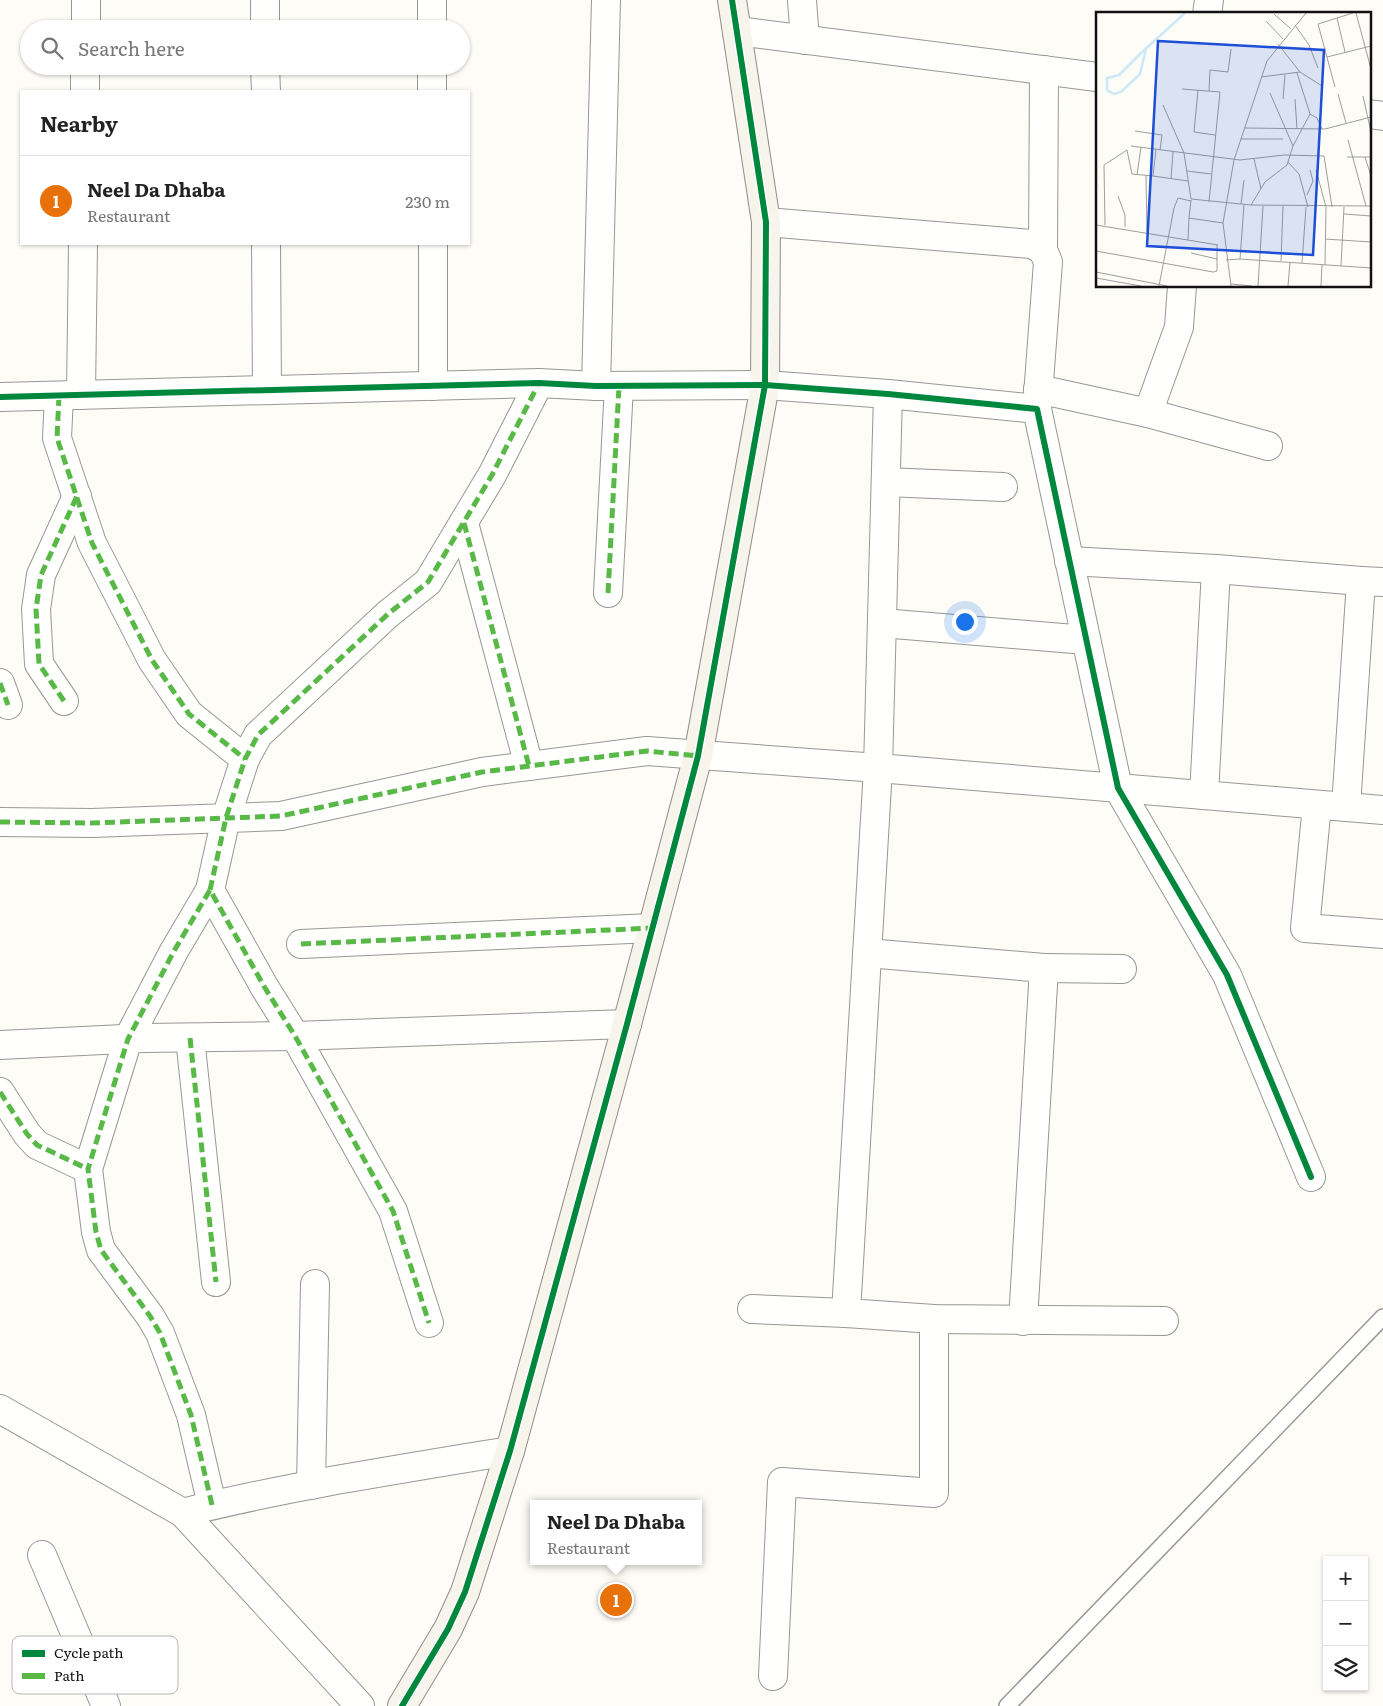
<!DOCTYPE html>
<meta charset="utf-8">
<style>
:root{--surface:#fff;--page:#f2f2f2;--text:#222;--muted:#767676;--line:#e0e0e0;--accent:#646362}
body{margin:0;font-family:Literata,serif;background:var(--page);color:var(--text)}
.controls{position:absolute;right:15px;bottom:15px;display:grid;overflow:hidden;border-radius:0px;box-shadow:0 1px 4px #0004}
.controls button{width:45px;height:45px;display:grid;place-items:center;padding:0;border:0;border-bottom:1px solid var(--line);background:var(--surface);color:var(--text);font:25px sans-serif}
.you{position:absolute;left:964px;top:621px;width:18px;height:18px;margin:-12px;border:4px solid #fff;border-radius:50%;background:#1a73e8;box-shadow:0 0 0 8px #1a73e833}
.badge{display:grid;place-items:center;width:32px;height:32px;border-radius:50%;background:var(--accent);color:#fff;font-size:16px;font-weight:700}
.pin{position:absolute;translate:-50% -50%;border:2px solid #fff;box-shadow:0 1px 5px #0006}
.popup{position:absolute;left:530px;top:1500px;width:172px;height:65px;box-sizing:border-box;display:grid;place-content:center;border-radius:0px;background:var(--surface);filter:drop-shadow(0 1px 4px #0005);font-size:16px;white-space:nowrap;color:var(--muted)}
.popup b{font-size:19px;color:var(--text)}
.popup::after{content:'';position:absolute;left:50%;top:100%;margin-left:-10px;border:10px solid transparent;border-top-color:var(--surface)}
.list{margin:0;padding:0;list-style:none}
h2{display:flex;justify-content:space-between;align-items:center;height:65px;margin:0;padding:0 20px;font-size:21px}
h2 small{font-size:16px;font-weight:400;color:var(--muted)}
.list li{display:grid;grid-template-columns:32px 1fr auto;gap:15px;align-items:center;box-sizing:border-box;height:90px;padding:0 20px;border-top:1px solid var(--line)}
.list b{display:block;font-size:19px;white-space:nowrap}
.list p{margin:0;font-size:16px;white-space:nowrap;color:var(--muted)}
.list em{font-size:16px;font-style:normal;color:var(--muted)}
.icon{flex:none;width:28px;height:28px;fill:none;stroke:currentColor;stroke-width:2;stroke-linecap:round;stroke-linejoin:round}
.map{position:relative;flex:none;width:1383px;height:1706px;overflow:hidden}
.search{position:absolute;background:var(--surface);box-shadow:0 1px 4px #0004;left:20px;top:20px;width:450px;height:55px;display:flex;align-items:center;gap:12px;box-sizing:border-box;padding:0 18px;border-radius:28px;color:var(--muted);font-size:19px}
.panel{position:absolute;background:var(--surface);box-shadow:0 1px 4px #0004;left:20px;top:90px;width:450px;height:155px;border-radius:0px}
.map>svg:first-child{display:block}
</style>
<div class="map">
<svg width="1383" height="1706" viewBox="0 0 1383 1706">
<rect width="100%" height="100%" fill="#fdfcf7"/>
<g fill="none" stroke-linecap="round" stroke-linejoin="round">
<defs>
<path id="lane" d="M1007,1706L1383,1317"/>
<g id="street">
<path d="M265,0V29"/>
<path d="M432,0V29"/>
<path d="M802,0L805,40"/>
<path d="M1207,14L1209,0"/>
<path d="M86,29V0"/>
<path d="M738,31L1097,77"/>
<path d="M265,66L266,91"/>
<path d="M432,66V91"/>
<path d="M85,91V66"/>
<path d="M1369,114L1383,116"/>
<path d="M766,222L1032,244L1043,250L1048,262L1037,409"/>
<path d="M266,244L267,390"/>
<path d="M433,244V386"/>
<path d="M1043,250L1044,70"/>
<path d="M596,386L606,0"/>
<path d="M1038,389L1148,413L1179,327L1182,286"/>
<path d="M888,394L878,768L846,1313L934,1319L1164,1321"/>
<path d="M81,395L83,244"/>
<path d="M59,396L57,438L92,543L152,660L189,714L245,759"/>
<path d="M0,397L539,383L596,386L765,385L888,394L1037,409L1118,788L1227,975L1311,1177"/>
<path d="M1148,413L1268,446"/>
<path d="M886,482L1003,487"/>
<path d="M464,523L529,766"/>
<path d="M1069,561L1216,569L1361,581"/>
<path d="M608,593L619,386"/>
<path d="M882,623L1086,640"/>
<path d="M0,683L8,705"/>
<path d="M64,701L39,664L36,609L41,575L77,496"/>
<path d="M1204,795L1216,569"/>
<path d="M1317,805L1305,928L1383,934"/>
<path d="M1346,807L1361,581L1383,582"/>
<path d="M0,822L92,823L281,816L482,772L647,751L878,768L1383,810"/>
<path d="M210,890L226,818L245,759L258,735L388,614L428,582L492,475L539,383"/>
<path d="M301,944L652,928"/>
<path d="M867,953L1044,968L1023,1321"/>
<path d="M1044,968L1122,969"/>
<path d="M190,1038L216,1282"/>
<path d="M0,1045L144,1038L295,1036L627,1024"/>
<path d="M0,1092L27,1134L37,1145L88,1169"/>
<path d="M752,1309L846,1313"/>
<path d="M0,1409L183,1513C233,1499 285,1490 336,1480C394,1470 452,1460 510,1451"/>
<path d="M311,1485L315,1284"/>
<path d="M212,1505L191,1415L160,1333L150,1316L101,1250L96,1232L88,1169L128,1039L174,951L210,890L265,988L295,1036L393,1211L429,1323"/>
<path d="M183,1513L360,1706"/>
<path d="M42,1555L106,1706"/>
<path d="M773,1676L782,1482L934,1493V1319"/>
</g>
<path id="secondary" d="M402,1706L448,1629L465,1592L510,1451L627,1024L698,756L765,385L766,222L732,0"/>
</defs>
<!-- lane casing -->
<use href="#lane" stroke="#979795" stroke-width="18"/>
<!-- street casing -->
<use href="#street" stroke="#979795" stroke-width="30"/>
<!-- secondary casing -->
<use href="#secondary" stroke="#8e8d8b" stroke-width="30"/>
<!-- lane -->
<use href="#lane" stroke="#fffffe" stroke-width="15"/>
<!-- street -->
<use href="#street" stroke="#fffffe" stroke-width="28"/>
<!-- secondary -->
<use href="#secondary" stroke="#f6f4eb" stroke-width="28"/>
<!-- quiet -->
<g stroke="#58b947" stroke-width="5" stroke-dasharray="10 5" stroke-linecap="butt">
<path d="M59,396L57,438L92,543L152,660L189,714L245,759"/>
<path d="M464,523L529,766"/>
<path d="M608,593L619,386"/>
<path d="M0,683L8,705"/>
<path d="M64,701L39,664L36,609L41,575L77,496"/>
<path d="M0,822L92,823L281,816L482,772L647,751L698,756"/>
<path d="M210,890L226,818L245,759L258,735L388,614L428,582L492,475L539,383"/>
<path d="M301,944L652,928"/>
<path d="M190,1038L216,1282"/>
<path d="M0,1092L27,1134L37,1145L88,1169"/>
<path d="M212,1505L191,1415L160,1333L150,1316L101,1250L96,1232L88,1169L128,1039L174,951L210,890L265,988L295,1036L393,1211L429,1323"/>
</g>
<defs>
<g id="cycleway">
<path d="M0,397L539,383L596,386L765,385L888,394L1037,409L1118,788L1227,975L1311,1177"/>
<path d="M402,1706L448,1629L465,1592L510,1451L627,1024L698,756L765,385L766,222L732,0"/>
</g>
</defs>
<!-- cycleway casing -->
<use href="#cycleway" stroke="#fff" stroke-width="9"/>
<!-- cycleway -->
<use href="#cycleway" stroke="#00873e" stroke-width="6"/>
</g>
<!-- overview -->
<g transform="translate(1096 12)">
<rect width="275" height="275" fill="#fdfcf7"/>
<path fill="none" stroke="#cde8f7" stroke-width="2.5" d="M44,42L23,63L11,66V78L18,82L25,80L44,62L50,37M44,42L89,1"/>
<path fill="none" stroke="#9f9e9b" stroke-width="1" d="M260,1L275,57M178,2L195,17M241,6L249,40M170,9L187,27M199,13L213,33L222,56M182,32L204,60M231,45L275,34M165,65L204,60L226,74M239,75L222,12L257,1M86,77L124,80L113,190M102,78L98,120L119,123M113,79L114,58L132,60L135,37M174,81L197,134L214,102L201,61M242,82L250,111M267,84L275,120M187,87L189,63M199,87L201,117M67,93L88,141L95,187L155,193L275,194M214,102L221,106L226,117M148,116L229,117L275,105M39,119L66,123L64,138M145,127H187M252,128L270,194M35,134L144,148L188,143L228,144L236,195M251,145H275M269,145L275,164M158,147L165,177M192,150L203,162L212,195M220,158L230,195L229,253M91,159L115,162M41,163L45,135M50,164L51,220M57,164L92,169M75,167L77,140M211,183L217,169L214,158M22,184L29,203V215M95,188L93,206L127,211M145,192L148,168M155,193L169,170L191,153L197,134M248,202L275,204M0,213L122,233M9,213L8,153L31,138L36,162L57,164L60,137M229,227L275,230M92,228L93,206M0,239L117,260L121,259V233M95,241L121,247M144,247L275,256M130,248L144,247L148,193M185,249L187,194M206,251L210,195M245,254L248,195M0,260L71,274M0,266L45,274M135,272L156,274M63,274L78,196L82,186L95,189M135,274L127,211L138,148L171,49L210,1M162,274L167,194M192,274L194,250M225,274L226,252"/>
<path fill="#1d4ed8" fill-opacity="0.15" stroke="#1d4ed8" stroke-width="2.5" d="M62,29L228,38L217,243L51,234Z"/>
<rect width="275" height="275" fill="none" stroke="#111" stroke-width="2.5"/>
</g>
<!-- legend -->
<rect x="12" y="1636" width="166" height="58" rx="8" fill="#fff" stroke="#b8b8b8" stroke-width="1"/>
<rect x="22" y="1650" width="23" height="7" fill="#00873e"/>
<rect x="22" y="1673" width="23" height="6" fill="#58b947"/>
<g font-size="14" fill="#111">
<text x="54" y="1658">Cycle path</text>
<text x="54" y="1681">Path</text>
</g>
</svg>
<div class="controls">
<button>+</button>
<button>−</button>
<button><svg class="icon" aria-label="layers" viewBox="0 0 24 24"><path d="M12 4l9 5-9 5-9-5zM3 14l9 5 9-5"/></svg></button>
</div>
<div class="you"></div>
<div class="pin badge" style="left:616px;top:1600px;background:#e8710a">1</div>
<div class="popup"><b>Neel Da Dhaba</b>Restaurant</div>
<div class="search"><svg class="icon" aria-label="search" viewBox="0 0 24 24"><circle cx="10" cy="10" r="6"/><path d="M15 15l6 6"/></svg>Search here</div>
<section class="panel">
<h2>Nearby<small></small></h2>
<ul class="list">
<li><span class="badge" style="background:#e8710a">1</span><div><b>Neel Da Dhaba</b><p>Restaurant</p></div><em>230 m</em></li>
</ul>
</section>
</div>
